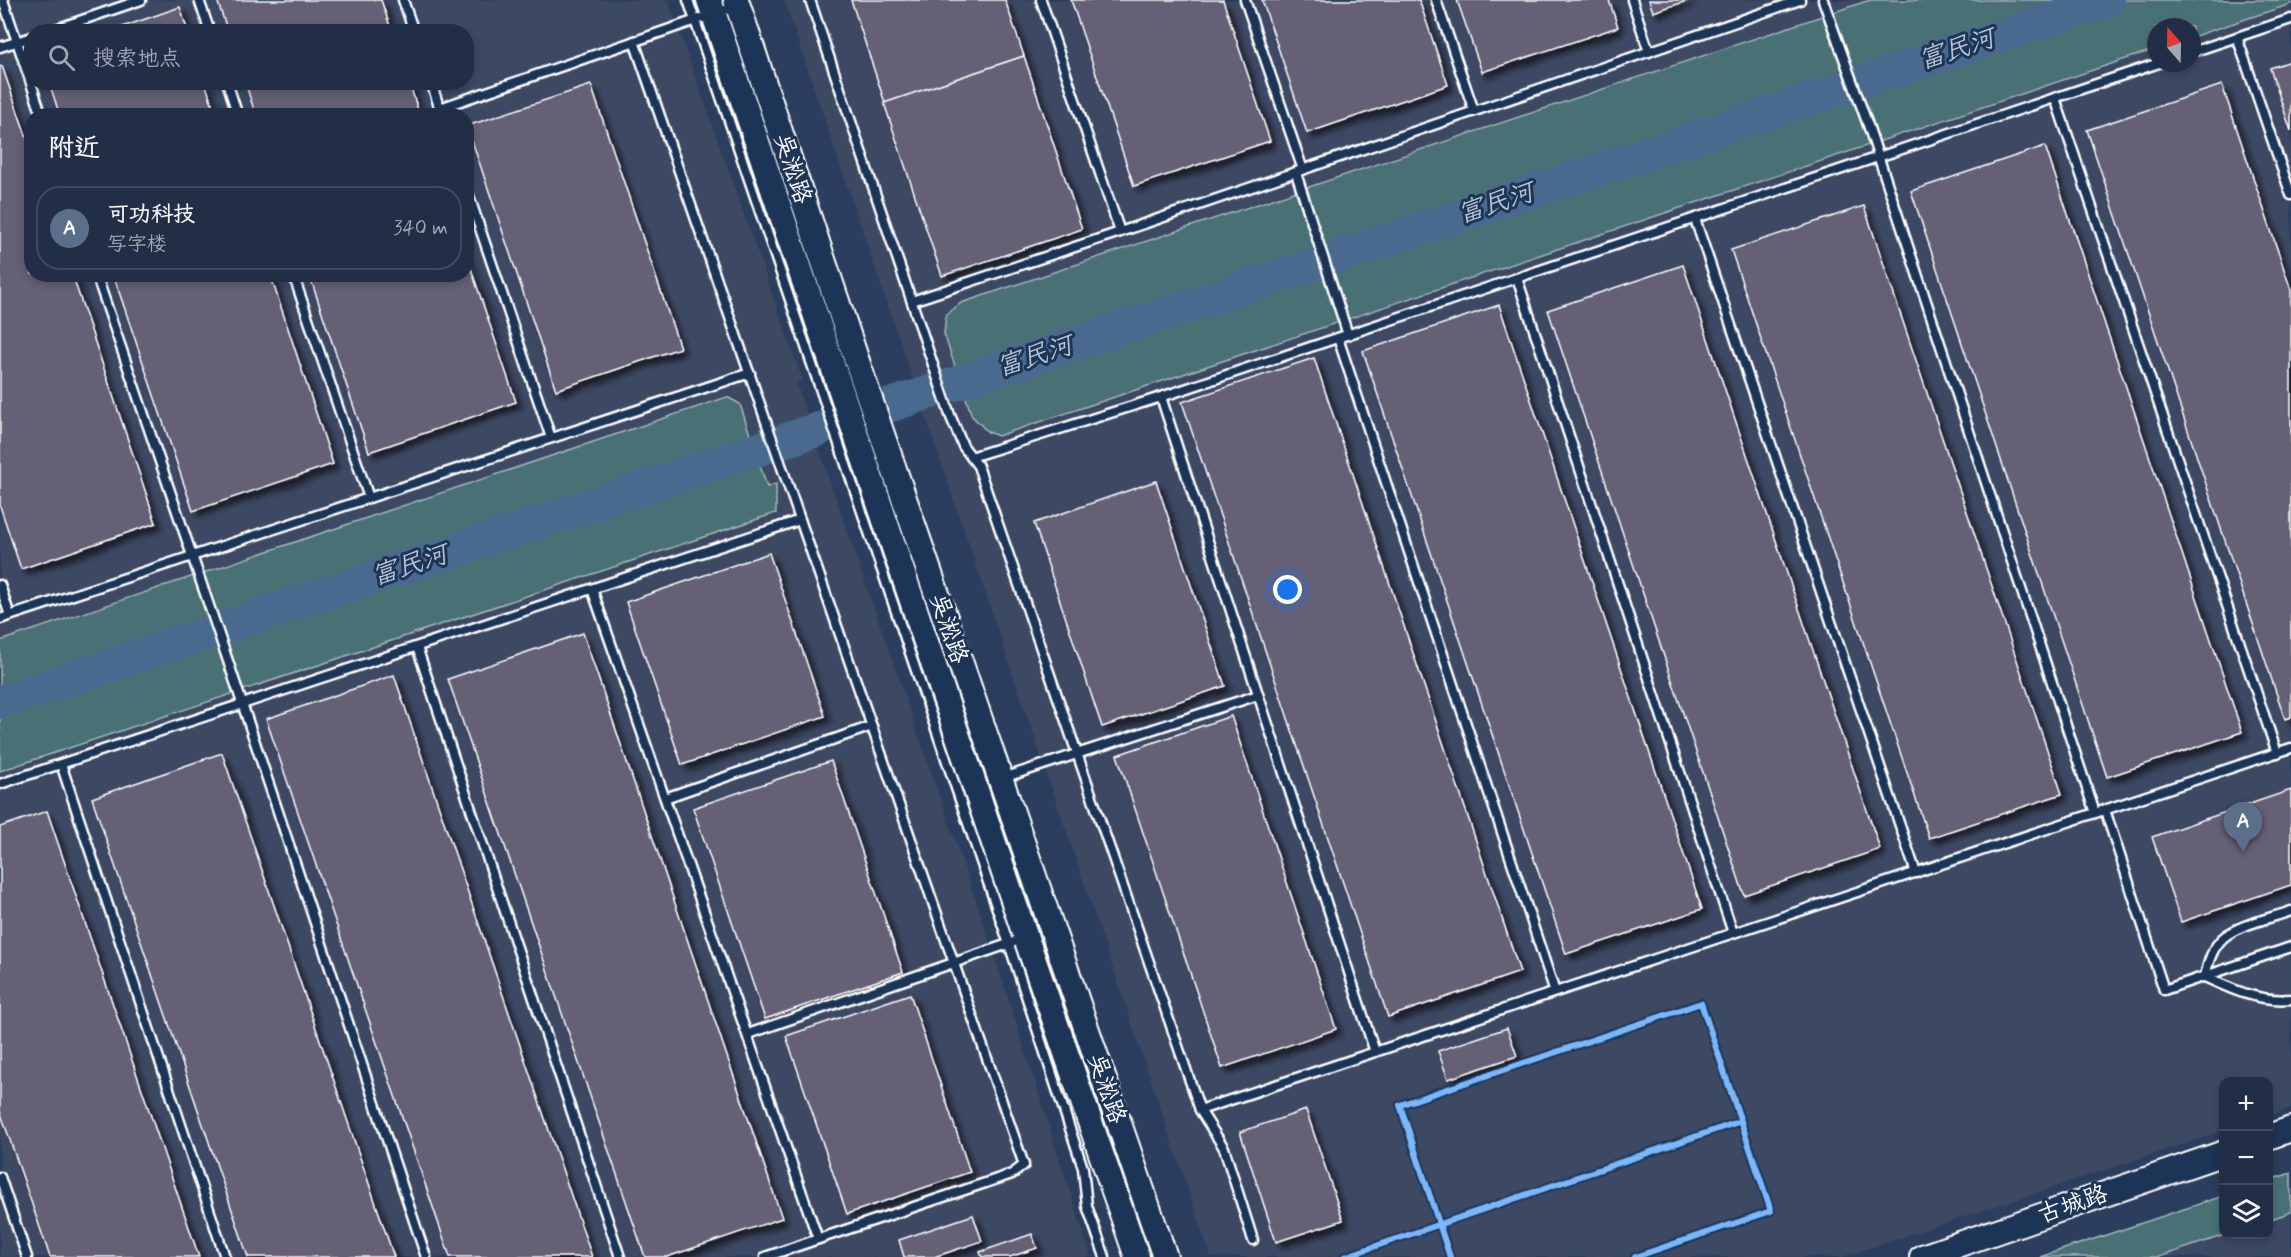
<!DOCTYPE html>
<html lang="zh">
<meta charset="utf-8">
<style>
:root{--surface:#212e46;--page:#2d3a51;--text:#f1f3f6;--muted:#a2a8b3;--line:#3e4a5f;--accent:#e69b98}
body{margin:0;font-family:Mynerve,"LXGW WenKai TC",sans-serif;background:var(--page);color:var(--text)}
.controls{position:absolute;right:18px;bottom:18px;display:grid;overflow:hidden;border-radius:12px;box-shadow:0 3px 9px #0003}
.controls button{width:54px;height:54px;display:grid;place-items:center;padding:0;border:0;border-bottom:2px solid var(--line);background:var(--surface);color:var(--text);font:30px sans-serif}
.compass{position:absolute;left:2147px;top:18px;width:54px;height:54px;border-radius:50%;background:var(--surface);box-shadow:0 3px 9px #0003;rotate:340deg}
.you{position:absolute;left:1288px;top:590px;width:21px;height:21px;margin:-15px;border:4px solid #fff;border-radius:50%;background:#1a73e8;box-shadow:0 0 0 9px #1a73e833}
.badge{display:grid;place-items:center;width:39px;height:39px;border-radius:50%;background:var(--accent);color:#fff;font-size:20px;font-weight:700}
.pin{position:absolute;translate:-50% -50px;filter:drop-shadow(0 2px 3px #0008)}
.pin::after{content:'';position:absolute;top:32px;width:21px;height:18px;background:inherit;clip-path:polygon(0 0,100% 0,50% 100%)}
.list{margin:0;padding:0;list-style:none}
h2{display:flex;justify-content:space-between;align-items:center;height:78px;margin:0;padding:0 24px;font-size:26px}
h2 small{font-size:20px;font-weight:400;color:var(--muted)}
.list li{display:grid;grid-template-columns:39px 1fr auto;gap:18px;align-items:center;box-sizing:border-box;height:84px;margin:0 12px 12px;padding:0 12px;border:2px solid var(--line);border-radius:24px}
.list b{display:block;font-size:22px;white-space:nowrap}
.list p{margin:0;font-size:20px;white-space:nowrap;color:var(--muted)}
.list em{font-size:20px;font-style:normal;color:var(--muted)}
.icon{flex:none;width:33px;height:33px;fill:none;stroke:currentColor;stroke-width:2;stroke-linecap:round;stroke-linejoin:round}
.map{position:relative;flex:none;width:2291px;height:1257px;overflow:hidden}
.search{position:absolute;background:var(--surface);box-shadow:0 3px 9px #0003;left:24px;top:24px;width:450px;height:66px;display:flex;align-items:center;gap:15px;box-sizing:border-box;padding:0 21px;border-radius:24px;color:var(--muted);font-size:22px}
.panel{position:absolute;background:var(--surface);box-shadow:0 3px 9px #0003;left:24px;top:108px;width:450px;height:174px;border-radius:24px}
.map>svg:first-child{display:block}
</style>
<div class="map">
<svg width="2291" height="1257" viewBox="0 0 2291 1257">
<defs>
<filter id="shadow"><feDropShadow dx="5.5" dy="5.5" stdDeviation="3" flood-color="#0009"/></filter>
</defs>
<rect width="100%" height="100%" fill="#2c3e5d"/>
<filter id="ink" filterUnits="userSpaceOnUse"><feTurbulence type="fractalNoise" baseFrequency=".0167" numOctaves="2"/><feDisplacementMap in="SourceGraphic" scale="12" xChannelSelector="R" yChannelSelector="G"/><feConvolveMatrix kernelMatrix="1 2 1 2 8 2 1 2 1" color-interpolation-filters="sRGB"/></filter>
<g filter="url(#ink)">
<!-- built -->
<g fill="#3d4864" fill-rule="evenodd">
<path d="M0,0H668L803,381L796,383L987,933L1091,1257H0ZM32,32H466V82H32ZM32,116H466V274H32Z"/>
<path d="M784,0H2291V1108L2269,1116L2268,1082H2224L2223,1131L1842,1257H1211ZM2156,27H2192V63H2156Z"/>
<path d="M2291,1212V1257H2159L2225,1235L2268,1234L2269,1220Z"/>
</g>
<!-- green -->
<g fill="#4a7175" stroke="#a4b8ba" stroke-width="1.5">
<path d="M1870,0H2291V4L2192,37V27H2156V49L998,436L988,432L972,416L944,334L946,315L961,303Z"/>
<path d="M727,397L740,404L767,487L776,484V513L0,771V641Z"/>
<path d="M2291,1173V1212L2269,1220V1180Z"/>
<path d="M2223,1196L2224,1234L2225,1235L2159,1257H2040Z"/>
</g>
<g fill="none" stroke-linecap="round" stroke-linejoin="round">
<!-- river -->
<g stroke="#486a8e" stroke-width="34">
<path d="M885,407L2108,0"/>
<path d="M0,702L819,429"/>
</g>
</g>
<!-- building -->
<g fill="#666176" stroke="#fff" stroke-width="1.5" filter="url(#shadow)">
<path d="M217,0H381L392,32H228Z"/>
<path d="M851,0H1005L1024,56L885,103Z"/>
<path d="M1071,0H1223L1270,141L1134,186Z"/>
<path d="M1262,0H1419L1448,85L1307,133Z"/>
<path d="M1457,0H1609L1618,27L1482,72Z"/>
<path d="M1649,0H1690L1653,12Z"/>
<path d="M180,7L188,32H108Z"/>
<path d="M1024,56L1082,229L942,276L884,103Z"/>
<path d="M2291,61V131L2270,68Z"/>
<path d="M0,66H2L32,153V274H72L156,523L21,569L0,506Z"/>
<path d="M49,82H205L216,116H60Z"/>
<path d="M245,82H409L420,116H256Z"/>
<path d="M591,85L680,348L556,390L467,126Z"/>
<path d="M2222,85L2291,290V717L2285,719L2087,130Z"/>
<path d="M2045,146L2242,732L2107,777L1911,191Z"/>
<path d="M1864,206L2062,794L1929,838L1731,250Z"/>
<path d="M466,254L516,402L369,452L309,274H466Z"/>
<path d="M1683,265L1880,849L1744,895L1548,310Z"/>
<path d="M113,274H270L333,464L193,511Z"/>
<path d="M1499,305L1702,909L1566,954L1363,351Z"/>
<path d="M1314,358L1520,972L1388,1017L1182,402Z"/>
<path d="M1156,481L1225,686L1102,727L1034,523Z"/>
<path d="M769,553L825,716L682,765L626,602Z"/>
<path d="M583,633L782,1218L667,1257H645L448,679Z"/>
<path d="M394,675L592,1257H450L266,719Z"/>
<path d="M1231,716L1336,1029L1222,1068L1117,755Z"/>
<path d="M222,753L394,1257H248L92,798Z"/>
<path d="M831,761L903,972L765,1019L693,808Z"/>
<path d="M2291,790V885L2181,922L2152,837Z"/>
<path d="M47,811L199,1257H50L0,1111V827Z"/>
<path d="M910,994L970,1172L847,1214L786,1036Z"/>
<path d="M1507,1028L1517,1056L1448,1079L1438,1051Z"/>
<path d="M1306,1110L1343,1220L1276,1242L1240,1132Z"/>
<path d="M973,1215L982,1241L934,1257H904L899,1240Z"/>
<path d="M1032,1234L1037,1248L1010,1257H982L980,1252Z"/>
</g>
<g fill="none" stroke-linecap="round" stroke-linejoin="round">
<defs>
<g id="lane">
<path d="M3,0L42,116"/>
<path d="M199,0L210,32"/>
<path d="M403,0L414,32"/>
<path d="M688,0L1009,944L1083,1168L1087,1206L1105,1257"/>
<path d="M810,0L950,415L963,446L978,466L1200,1110L1224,1148L1253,1240"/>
<path d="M1041,0L1120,232"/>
<path d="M1245,0L1303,170"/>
<path d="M1436,0L1474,111"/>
<path d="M1632,0L1649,52"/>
<path d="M1823,0L1869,128L2095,813"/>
<path d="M47,32L141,0"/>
<path d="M2237,37L2291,195"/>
<path d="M634,41L1024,1165L1012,1174L765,1257"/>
<path d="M0,47L32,37"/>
<path d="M2192,52L2291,19"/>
<path d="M227,82L238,116"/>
<path d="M431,82L442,116"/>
<path d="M2055,98L2277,753"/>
<path d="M440,108L737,6"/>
<path d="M1296,173L1348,335"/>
<path d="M466,187L551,438"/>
<path d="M1695,219L1916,873"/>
<path d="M96,274L230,667L426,1257"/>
<path d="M293,274L369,498"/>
<path d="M1517,278L1733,933"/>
<path d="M912,301L1120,232L1800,0"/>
<path d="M1338,338L1555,992"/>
<path d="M1161,397L1375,1052"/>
<path d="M971,457L1161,397L2159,63"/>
<path d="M0,585L10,616"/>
<path d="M592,589L818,1239"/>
<path d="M0,619L750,373"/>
<path d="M417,647L620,1257"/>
<path d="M61,764L225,1257"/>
<path d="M1003,778L1258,695"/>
<path d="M0,784L800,520"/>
<path d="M665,798L872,726"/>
<path d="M2105,810L2164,990L2291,947"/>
<path d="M2291,911C2272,918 2237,925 2223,938C2212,948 2208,963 2205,977C2233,990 2259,1002 2291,999"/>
<path d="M748,1034L1014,942"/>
<path d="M1200,1110L2291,748"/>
<path d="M0,1177L27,1257"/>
</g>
<g id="secondary">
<path d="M709,0L1026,938L1137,1257"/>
<path d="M736,0L863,379L1165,1257"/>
<path d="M2268,1137L2291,1129"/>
<path d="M1922,1257L2224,1153"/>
</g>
</defs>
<!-- lane casing -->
<use href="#lane" stroke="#fff" stroke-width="13"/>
<!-- secondary casing -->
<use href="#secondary" stroke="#fff" stroke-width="28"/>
<!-- lane -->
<use href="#lane" stroke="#1d3557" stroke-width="8"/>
<!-- secondary -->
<use href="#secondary" stroke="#1d3557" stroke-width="24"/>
<defs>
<g id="cycleway">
<path d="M1344,1257L1741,1121"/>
<path d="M1450,1257L1400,1105L1701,1003L1771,1211L1635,1257"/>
</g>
</defs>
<!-- cycleway casing -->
<use href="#cycleway" stroke="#1d3557" stroke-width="10"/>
<!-- cycleway -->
<use href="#cycleway" stroke="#7ab7fb" stroke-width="6"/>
</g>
</g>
<g text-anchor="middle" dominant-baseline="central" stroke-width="6" stroke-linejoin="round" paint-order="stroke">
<!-- street labels -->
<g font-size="24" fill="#fff" stroke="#1d3557">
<text transform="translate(792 169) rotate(72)">吴淞路</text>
<text transform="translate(948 629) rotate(71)">吴淞路</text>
<text transform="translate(1106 1089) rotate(71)">吴淞路</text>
<text transform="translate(2073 1205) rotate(-19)">古城路</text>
</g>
<!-- water labels -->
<g font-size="26" font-style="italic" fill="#b6c3d2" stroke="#1d3557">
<text transform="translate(1957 50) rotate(-18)">富民河</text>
<text transform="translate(1496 204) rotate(-18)">富民河</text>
<text transform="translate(1035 357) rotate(-18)">富民河</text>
<text transform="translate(410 566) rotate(-18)">富民河</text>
</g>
</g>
</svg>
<div class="controls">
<button>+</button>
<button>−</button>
<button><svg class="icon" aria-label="layers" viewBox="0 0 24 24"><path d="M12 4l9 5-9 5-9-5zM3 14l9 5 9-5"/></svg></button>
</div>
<svg class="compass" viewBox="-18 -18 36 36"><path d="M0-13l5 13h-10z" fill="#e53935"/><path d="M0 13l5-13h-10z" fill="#a2a8b3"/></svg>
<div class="you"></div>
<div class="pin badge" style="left:2243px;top:852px;background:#5c6f8a">A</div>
<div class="search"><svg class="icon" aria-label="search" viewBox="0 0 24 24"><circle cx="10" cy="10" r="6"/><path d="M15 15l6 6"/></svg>搜索地点</div>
<section class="panel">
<h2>附近<small></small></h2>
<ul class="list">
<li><span class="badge" style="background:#5c6f8a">A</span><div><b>可功科技</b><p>写字楼</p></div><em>340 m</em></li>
</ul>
</section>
</div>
